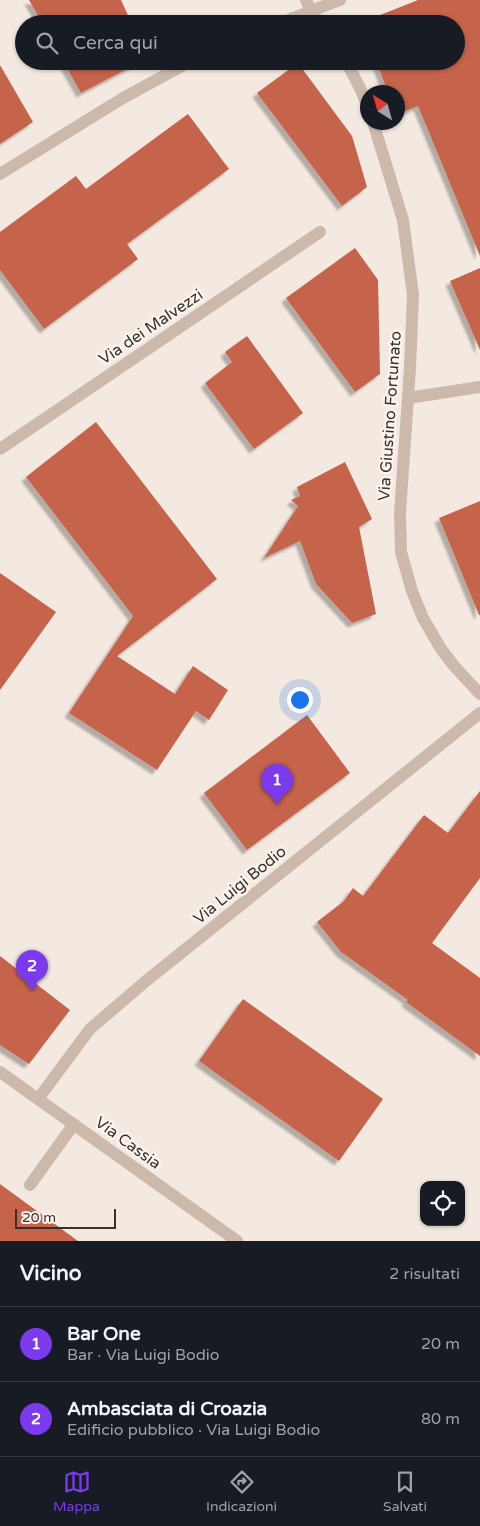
<!DOCTYPE html>
<html lang="it">
<meta charset="utf-8">
<style>
:root{--surface:#171b24;--page:#20242c;--text:#f1f3f6;--muted:#9ea1a6;--line:#363941;--accent:#7c3aed}
body{margin:0;font-family:"Varela Round",sans-serif;background:var(--page);color:var(--text)}
.controls{position:absolute;right:15px;bottom:15px;display:grid;overflow:hidden;border-radius:10px;box-shadow:0 1px 4px #0004}
.controls button{width:45px;height:45px;display:grid;place-items:center;padding:0;border:0;border-bottom:1px solid var(--line);background:var(--surface);color:var(--text);font:25px sans-serif}
.compass{position:absolute;left:360px;top:85px;width:45px;height:45px;border-radius:50%;background:var(--surface);box-shadow:0 1px 4px #0004;rotate:323deg}
.scale{position:absolute;left:15px;bottom:12px;width:101px;box-sizing:border-box;padding-left:5px;border:2px solid #3a2f2b;border-top:0;font-size:14px;line-height:18px;white-space:nowrap;color:#3a2f2b;-webkit-text-stroke:4px #faf4ed;paint-order:stroke}
.you{position:absolute;left:299px;top:699px;width:18px;height:18px;margin:-12px;border:4px solid #fff;border-radius:50%;background:#1a73e8;box-shadow:0 0 0 8px #1a73e833}
.badge{display:grid;place-items:center;width:32px;height:32px;border-radius:50%;background:var(--accent);color:#fff;font-size:16px;font-weight:700}
.pin{position:absolute;translate:-50% -41px;filter:drop-shadow(0 1px 2px #0008)}
.pin::after{content:'';position:absolute;top:26px;width:18px;height:15px;background:inherit;clip-path:polygon(0 0,100% 0,50% 100%)}
.list{margin:0;padding:0;list-style:none}
h2{display:flex;justify-content:space-between;align-items:center;height:65px;margin:0;padding:0 20px;font-size:21px}
h2 small{font-size:16px;font-weight:400;color:var(--muted)}
.list li{display:grid;grid-template-columns:32px 1fr auto;gap:15px;align-items:center;box-sizing:border-box;height:75px;padding:0 20px;border-top:1px solid var(--line)}
.list b{display:block;font-size:19px;white-space:nowrap}
.list p{margin:0;font-size:16px;white-space:nowrap;color:var(--muted)}
.list em{font-size:16px;font-style:normal;color:var(--muted)}
.icon{flex:none;width:28px;height:28px;fill:none;stroke:currentColor;stroke-width:2;stroke-linecap:round;stroke-linejoin:round}
.map{position:relative;flex:none;width:480px;height:1241px;overflow:hidden}
.search{position:absolute;background:var(--surface);box-shadow:0 1px 4px #0004;left:15px;right:15px;top:15px;height:55px;display:flex;align-items:center;gap:12px;box-sizing:border-box;padding:0 18px;border-radius:28px;color:var(--muted);font-size:19px}
.sheet{height:215px;background:var(--surface)}
nav{display:flex;justify-content:space-around;align-items:center;box-sizing:border-box;height:70px;border-top:1px solid var(--line);background:var(--surface);font-size:14px;color:var(--muted)}
nav a{display:grid;justify-items:center;gap:2px}
nav .on{color:var(--accent)}
.map>svg:first-child{display:block}
</style>
<div class="map">
<svg width="480" height="1241" viewBox="0 0 480 1241">
<defs>
<filter id="shadow"><feDropShadow dx="-4.5" dy="4.5" stdDeviation="1" flood-color="#0004"/></filter>
</defs>
<rect width="100%" height="100%" fill="#f3e9e0"/>
<!-- building -->
<g fill="#c5644c" filter="url(#shadow)">
<path d="M29,0H121L132,24H43Z"/>
<path d="M418,0H480V256L418,106L398,114V92H388L376,61H456V24L360,23Z"/>
<path d="M63,61H142L81,93Z"/>
<path d="M298,63L352,136L367,187L342,206L257,93Z"/>
<path d="M0,65L33,122L0,144Z"/>
<path d="M188,114L229,169L127,244L138,259L44,329L0,270V232L76,176L86,189Z"/>
<path d="M355,248L378,280L380,374L355,392L286,298Z"/>
<path d="M480,268V350L450,281Z"/>
<path d="M247,336L303,413L254,449L205,383L232,362L225,352Z"/>
<path d="M96,422L217,579L117,656L175,694L193,666L228,690L209,720L196,711L157,770L69,713L133,616L26,477Z"/>
<path d="M345,462L372,519L359,527L376,614L352,623L316,584L300,541L264,558L298,506L291,500L300,496L297,487Z"/>
<path d="M480,501V615H479L439,518Z"/>
<path d="M0,573L56,612L0,690Z"/>
<path d="M307,715L350,773L247,850L204,793Z"/>
<path d="M480,791V878L432,943L480,978V1056L406,1002L408,1000L341,952L317,922L344,901L353,888L363,896L424,815L448,833Z"/>
<path d="M0,956L70,1010L29,1064L0,1045Z"/>
<path d="M243,999L383,1099L339,1161L199,1061Z"/>
<path d="M0,1184L78,1241H0Z"/>
</g>
<g fill="none" stroke-linecap="round" stroke-linejoin="round">
<!-- minor -->
<g stroke="#ccb9ab" stroke-width="12">
<path d="M306,0L311,11L340,0"/>
<path d="M278,24L311,11L320,24"/>
<path d="M346,61L360,88L368,107"/>
<path d="M373,122L403,220L413,295L410,368L400,513L401,552L412,591L423,618L441,649L455,667L480,694"/>
<path d="M0,174L123,98L191,61"/>
<path d="M408,398L480,387"/>
<path d="M0,449L320,232"/>
<path d="M0,1072L237,1241"/>
<path d="M38,1099L90,1029L146,981L480,713"/>
<path d="M30,1185L74,1124"/>
</g>
</g>
<g text-anchor="middle" dominant-baseline="central" stroke-width="5" stroke-linejoin="round" paint-order="stroke">
<!-- street labels -->
<g font-size="16" fill="#3a2f2b" stroke="#faf4ed">
<text transform="translate(151 327) rotate(-34)">Via dei Malvezzi</text>
<text transform="translate(390 416) rotate(-86)">Via Giustino Fortunato</text>
<text transform="translate(240 885) rotate(-39)">Via Luigi Bodio</text>
<text transform="translate(128 1143) rotate(36)">Via Cassia</text>
</g>
</g>
</svg>
<div class="controls">
<button><svg class="icon" aria-label="locate" viewBox="0 0 24 24"><circle cx="12" cy="12" r="6"/><path d="M12 2v4M12 18v4M2 12h4M18 12h4"/></svg></button>
</div>
<svg class="compass" viewBox="-18 -18 36 36"><path d="M0-13l5 13h-10z" fill="#e53935"/><path d="M0 13l5-13h-10z" fill="#9ea1a6"/></svg>
<div class="scale">20 m</div>
<div class="you"></div>
<div class="pin badge" style="left:277px;top:805px">1</div>
<div class="pin badge" style="left:32px;top:991px">2</div>
<div class="search"><svg class="icon" aria-label="search" viewBox="0 0 24 24"><circle cx="10" cy="10" r="6"/><path d="M15 15l6 6"/></svg>Cerca qui</div>
</div>
<section class="sheet">
<h2>Vicino<small>2 risultati</small></h2>
<ul class="list">
<li><span class="badge">1</span><div><b>Bar One</b><p>Bar · Via Luigi Bodio</p></div><em>20 m</em></li>
<li><span class="badge">2</span><div><b>Ambasciata di Croazia</b><p>Edificio pubblico · Via Luigi Bodio</p></div><em>80 m</em></li>
</ul>
</section>
<nav>
<a class="on"><svg class="icon" aria-label="map" viewBox="0 0 24 24"><path d="M3 6l6-2 6 2 6-2v14l-6 2-6-2-6 2zM9 4v14M15 6v14"/></svg>Mappa</a>
<a><svg class="icon" aria-label="directions" viewBox="0 0 24 24"><path d="M12 3l9 9-9 9-9-9zM9 14v-3h6M13 9l2 2-2 2"/></svg>Indicazioni</a>
<a><svg class="icon" aria-label="saved" viewBox="0 0 24 24"><path d="M7 4h10v16l-5-4-5 4z"/></svg>Salvati</a>
</nav>
